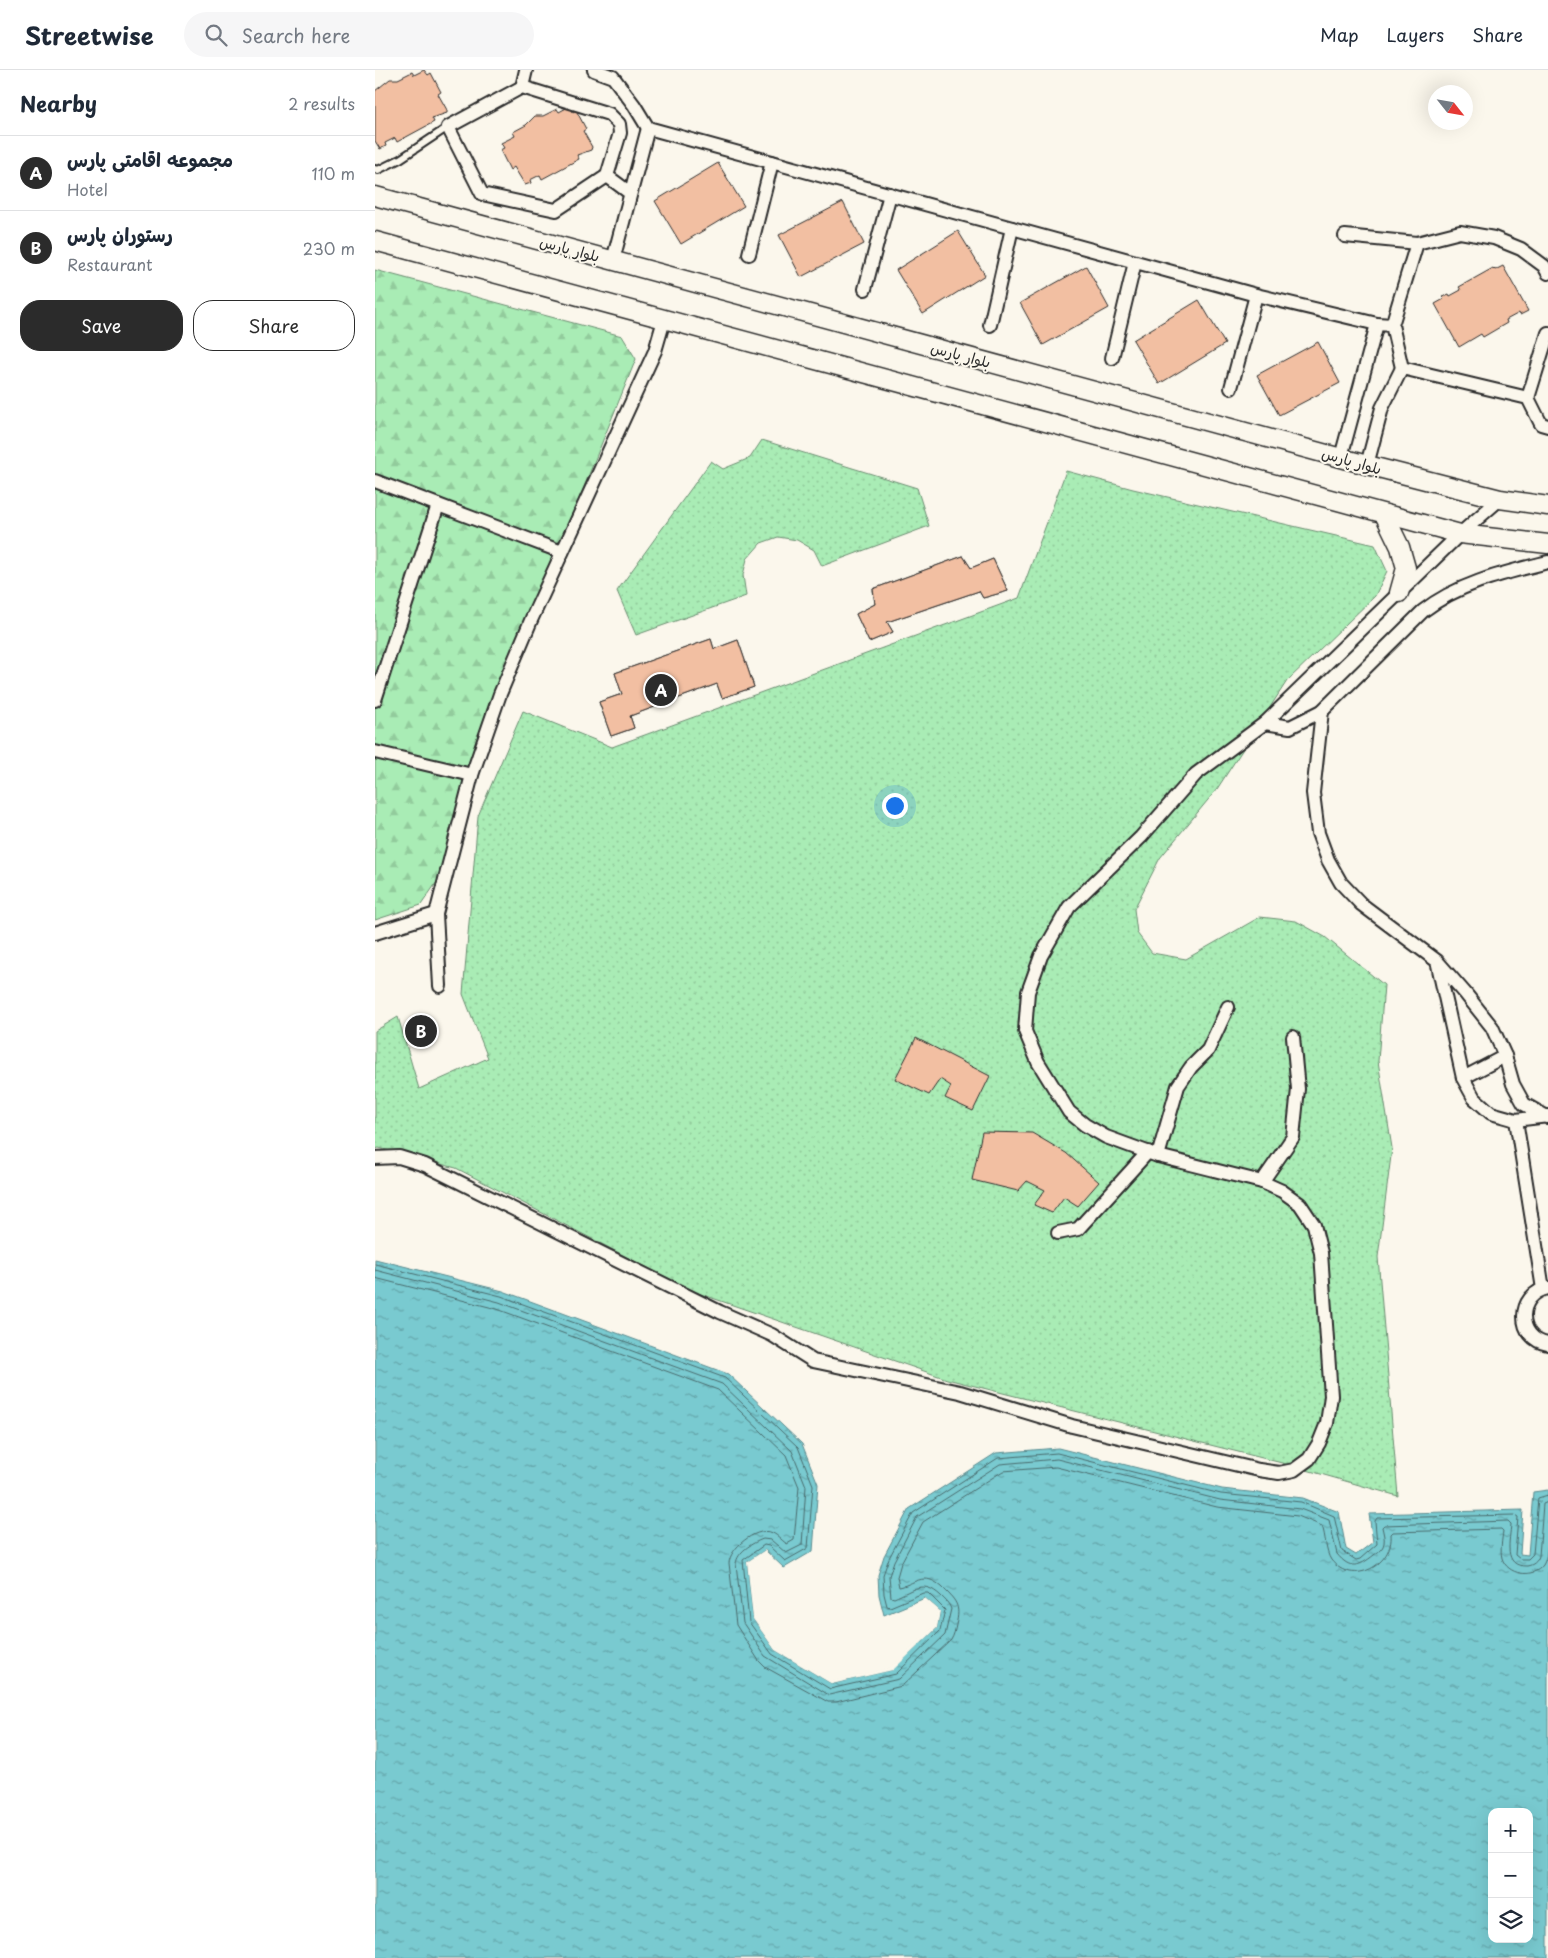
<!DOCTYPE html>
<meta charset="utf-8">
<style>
:root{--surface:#fff;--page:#f6f6f7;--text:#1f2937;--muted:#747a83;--line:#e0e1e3;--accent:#2b2b2b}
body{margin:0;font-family:"Playpen Sans","Playpen Sans Arabic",sans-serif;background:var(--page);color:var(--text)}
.controls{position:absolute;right:15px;bottom:15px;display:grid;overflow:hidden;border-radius:10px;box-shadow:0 5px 20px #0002}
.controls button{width:45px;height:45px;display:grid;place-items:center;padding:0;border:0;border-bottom:1px solid var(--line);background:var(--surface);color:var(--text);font:25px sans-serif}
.compass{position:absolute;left:1053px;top:15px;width:45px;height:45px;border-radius:50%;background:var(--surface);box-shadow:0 5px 20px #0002;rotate:121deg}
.you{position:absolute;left:519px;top:735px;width:18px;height:18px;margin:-12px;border:4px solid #fff;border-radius:50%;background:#1a73e8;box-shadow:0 0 0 8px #1a73e833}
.badge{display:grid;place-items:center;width:32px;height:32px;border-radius:50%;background:var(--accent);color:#fff;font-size:16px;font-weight:700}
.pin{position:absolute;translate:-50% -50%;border:2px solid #fff;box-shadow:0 1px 5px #0006}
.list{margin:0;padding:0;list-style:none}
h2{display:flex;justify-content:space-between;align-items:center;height:65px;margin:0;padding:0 20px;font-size:21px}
h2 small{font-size:16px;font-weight:400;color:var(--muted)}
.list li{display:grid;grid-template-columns:32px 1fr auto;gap:15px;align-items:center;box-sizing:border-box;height:75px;padding:0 20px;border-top:1px solid var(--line)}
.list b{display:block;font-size:19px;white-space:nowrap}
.list p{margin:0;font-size:16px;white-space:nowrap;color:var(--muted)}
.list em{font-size:16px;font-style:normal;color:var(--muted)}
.actions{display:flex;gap:10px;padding:15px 20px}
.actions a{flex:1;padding:11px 0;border:1px solid var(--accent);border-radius:20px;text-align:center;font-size:18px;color:var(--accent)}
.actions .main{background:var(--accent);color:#fff}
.icon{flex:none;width:28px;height:28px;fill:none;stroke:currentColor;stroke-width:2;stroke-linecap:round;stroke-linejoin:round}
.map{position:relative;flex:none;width:1173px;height:1888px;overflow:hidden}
header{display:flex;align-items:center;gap:30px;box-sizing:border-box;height:70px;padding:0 25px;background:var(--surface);border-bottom:1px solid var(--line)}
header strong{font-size:24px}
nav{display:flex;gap:28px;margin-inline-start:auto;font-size:18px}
.search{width:350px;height:45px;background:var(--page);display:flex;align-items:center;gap:12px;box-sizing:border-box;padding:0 18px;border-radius:28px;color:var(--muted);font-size:19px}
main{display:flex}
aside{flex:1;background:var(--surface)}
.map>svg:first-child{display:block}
</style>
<header>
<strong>Streetwise</strong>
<div class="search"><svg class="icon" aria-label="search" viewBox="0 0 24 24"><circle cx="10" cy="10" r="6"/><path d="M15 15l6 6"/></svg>Search here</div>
<nav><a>Map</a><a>Layers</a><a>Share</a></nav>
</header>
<main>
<aside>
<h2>Nearby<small>2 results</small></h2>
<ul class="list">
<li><span class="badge">A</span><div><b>مجموعه اقامتی پارس</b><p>Hotel</p></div><em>110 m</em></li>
<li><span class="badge">B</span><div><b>رستوران پارس</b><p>Restaurant</p></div><em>230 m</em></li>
</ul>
<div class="actions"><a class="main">Save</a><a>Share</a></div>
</aside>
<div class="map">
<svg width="1173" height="1888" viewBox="0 0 1173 1888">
<defs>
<pattern id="grass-dots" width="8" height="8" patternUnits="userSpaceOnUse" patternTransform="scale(1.25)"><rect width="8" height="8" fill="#a9ecb5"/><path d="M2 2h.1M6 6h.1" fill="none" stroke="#92cb9c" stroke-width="1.8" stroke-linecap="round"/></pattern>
<pattern id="forest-firs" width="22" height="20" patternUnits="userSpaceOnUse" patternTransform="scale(1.25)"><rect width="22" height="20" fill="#a9ecb5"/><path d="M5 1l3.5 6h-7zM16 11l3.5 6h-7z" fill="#92cb9c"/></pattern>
<pattern id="water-ripples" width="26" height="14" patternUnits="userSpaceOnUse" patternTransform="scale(1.25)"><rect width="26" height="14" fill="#79cad0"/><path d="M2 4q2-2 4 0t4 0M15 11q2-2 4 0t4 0" fill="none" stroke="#63a4a9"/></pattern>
</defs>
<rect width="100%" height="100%" fill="#fbf7ec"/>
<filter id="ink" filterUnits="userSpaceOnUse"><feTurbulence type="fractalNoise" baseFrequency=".02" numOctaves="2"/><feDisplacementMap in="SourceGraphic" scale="10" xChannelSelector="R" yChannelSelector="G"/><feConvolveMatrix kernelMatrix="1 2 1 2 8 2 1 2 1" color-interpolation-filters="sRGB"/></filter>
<g filter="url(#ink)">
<!-- grass -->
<g fill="url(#grass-dots)" stroke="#6a8c70">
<path d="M387,370L542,418L554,456L447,496L439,480L422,470L403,467L386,473L372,489L368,505L371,526L261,565L242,521L336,391L348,399L375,388Z"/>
<path d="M691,401L758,419L1000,475L1012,501L1000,526L912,611L842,719L785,788L759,839L762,863L777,883L811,889L885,847L921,851L950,867L1009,915L1003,991L1017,1078L1003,1187L1023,1426L907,1393L572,1309L317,1221L81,1098L4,1078L0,1079V961L23,947L44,1019L113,988L88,924L103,746L148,641L237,677L644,528Z"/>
</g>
<!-- forest -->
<path fill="url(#forest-firs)" stroke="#6a8c70" d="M0,200L247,266L261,289L92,704L66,806L46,835L0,850Z"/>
<!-- water -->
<path fill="url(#water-ripples)" stroke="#5a8a8e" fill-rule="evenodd" d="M0,1189L128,1221L353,1304L427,1374L443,1414L438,1481L409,1498L390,1480L372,1492L378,1549L400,1580L457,1614L517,1600L562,1558L565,1541L550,1528L509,1545L504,1525L503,1505L509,1486L534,1439L621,1383L683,1378L847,1419L928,1428L964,1442L971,1479L981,1485L998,1472L994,1444L1148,1440L1145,1484L1153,1485L1158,1422L1173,1420V1888H0ZM1117,1742H1154V1869H1117Z"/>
<!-- pier -->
<path fill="#fbf7ec" d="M390,1480L393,1485L390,1483L375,1493L381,1548L401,1578L457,1612L516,1598L559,1557L562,1542L550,1530L547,1531L550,1528L565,1541L562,1558L518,1600L457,1614L400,1580L378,1549L372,1492Z"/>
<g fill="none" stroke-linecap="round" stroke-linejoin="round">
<!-- shore -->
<g stroke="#4a6b6d" stroke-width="1">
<path d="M0,1194L126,1226L350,1308L423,1377L438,1415L433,1478L410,1491L394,1476L389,1475L368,1490L374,1552L397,1584L455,1619L521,1604L565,1561L570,1540L553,1523H548L515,1537L512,1536L509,1524L508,1505L514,1488L538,1443L623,1388L682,1383L846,1424L926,1432L959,1446L967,1481L981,1490L985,1489L1002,1474L1000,1451L1002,1448L1140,1445L1143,1447L1140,1485L1145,1489H1153L1158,1484L1163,1428L1173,1425"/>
<path d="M0,1200L124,1232L347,1314L417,1381L431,1416L427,1475L411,1483L396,1470L388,1469C377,1473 362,1482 361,1494L368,1553L390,1586L454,1625L524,1609L570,1565L576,1539C574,1533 570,1530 566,1526C548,1509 539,1520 519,1528L516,1527L514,1506L519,1491L542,1447L625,1394L682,1389L845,1430L925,1439L954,1450L962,1484C975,1500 984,1497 999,1485C1003,1482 1008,1479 1009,1473C1010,1468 1008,1462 1007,1457L1009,1455L1133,1451L1136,1454C1135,1470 1127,1497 1152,1496C1158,1495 1162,1492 1164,1486L1168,1434L1173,1432"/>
<path d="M0,1208L122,1239L343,1320L411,1385L424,1417L419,1470L412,1474C406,1470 402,1464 395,1462C380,1458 355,1478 354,1493L361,1555L384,1591L390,1597L453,1632H461L527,1616L576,1570C579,1565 580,1560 581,1555C586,1535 581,1531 567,1517C562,1513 557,1509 550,1509C541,1509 532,1516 524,1517L522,1507L526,1493L548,1452L628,1401L681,1397L842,1437L923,1446L947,1456C951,1466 950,1481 956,1490C978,1518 1019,1494 1016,1464L1018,1462L1126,1459L1128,1461C1127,1470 1125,1480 1127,1488C1132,1505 1158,1509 1168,1495C1173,1487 1172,1477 1173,1468"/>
</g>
</g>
<!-- building -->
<g fill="#f2bfa2" stroke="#2b2b2b">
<path d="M49,0L53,5L56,3L66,22L63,24L72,40V43L57,48L59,52L22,72L20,68L10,73L11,76L5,79L0,71V21L15,9H23L37,2L39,5Z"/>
<path d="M195,36L198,42L201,40L211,59L208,61L217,77L216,80L202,85L204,89L167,109L165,105L155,110L156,113L150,115L139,97L135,100L125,80L129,78L126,73L140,66L138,62L151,55L160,46H168L182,39L184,42Z"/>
<path d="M343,93L369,136L306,174L280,131Z"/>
<path d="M468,132L489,174L426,207L404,165Z"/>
<path d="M583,161L610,205L548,244L521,200Z"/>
<path d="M711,196L734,238L668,275L645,233Z"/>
<path d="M1128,196L1153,241L1145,245L1144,243L1131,250L1132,253L1108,267L1106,264L1084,277L1060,234L1069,229L1067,227L1074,224L1075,226L1086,220L1084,217L1118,198L1120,200Z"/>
<path d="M824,230L850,274L784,314L758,270Z"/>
<path d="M943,272L965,313L904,345L882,305Z"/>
<path d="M588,486L596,498L618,489L633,521L608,528L604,521L512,552L518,562L494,572L481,544L500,534L498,519Z"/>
<path d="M588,486L596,498L618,489L633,521L608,528L604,521L512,552L518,562L494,572L481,544L500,534L498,519Z"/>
<path d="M336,569L339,579L363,570L379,617L347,628L342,614L255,646L259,658L236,666L224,632L247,624L240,603Z"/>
<path d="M336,569L339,579L363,570L379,617L347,628L342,614L255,646L259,658L236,666L224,632L247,624L240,603Z"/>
<path d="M541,968L615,1006L598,1041L570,1028L576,1016L565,1009L554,1025L520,1009Z"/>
<path d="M607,1062L657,1063L691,1083L724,1112L703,1136L689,1127L677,1143L659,1135L670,1120L652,1111L643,1121L597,1110Z"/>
</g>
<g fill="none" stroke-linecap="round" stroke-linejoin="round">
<defs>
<path id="service" d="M0,99L3,100L25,89L73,57"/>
<g id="minor">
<path d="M219,0L238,7L259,35L273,58L881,225L1002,254L1017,255L1027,298L1153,328L1166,354L1173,356"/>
<path d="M147,17L151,0"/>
<path d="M232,106L245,63L244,54L234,44L147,17L73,57L107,124L181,140L232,106L255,123"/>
<path d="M970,166L1042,173L1085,162L1119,168L1146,179L1169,196L1173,203"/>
<path d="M374,184L397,92"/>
<path d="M238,190L273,58"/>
<path d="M490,219L515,124"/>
<path d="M615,255L637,158"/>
<path d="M1017,255L1042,173"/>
<path d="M737,288L760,192"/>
<path d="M856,318L881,225"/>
<path d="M1153,328L1173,263"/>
<path d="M966,387L1002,254"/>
<path d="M992,395L1007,338L1027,298"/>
<path d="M0,411L187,482"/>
<path d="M0,630L63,435"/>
<path d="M947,641L938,723L943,763L953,790L966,813L986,834L1062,891L1090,923L1117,957L1130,986L1138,1014L1149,1034L1172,1047"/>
<path d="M890,653L915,657L947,641L1048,541C1084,513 1129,503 1173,492"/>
<path d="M0,682L97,705"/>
<path d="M0,863L61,844"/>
<path d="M1063,895L1088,1008L1099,1028L1116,1043L1141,1050L1173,1046"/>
<path d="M65,916L61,844L97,705L125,624L157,548L280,281L289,250"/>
<path d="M1088,1008L1130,986"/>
<path d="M1141,1050L1168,1219"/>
<path d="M783,1086L803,1016L816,997L833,980L853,937"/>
<path d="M0,1088L24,1087L50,1095L345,1242L397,1265L438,1291L585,1322L697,1356L884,1400L904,1403L919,1400L934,1389L944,1373L952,1353L956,1326L946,1183L939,1155L925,1134L907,1121L887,1112L783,1086L731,1067L710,1055L694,1042L663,992L650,961L653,922L666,886L694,837L766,767L821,704L890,653L1085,464L1125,429"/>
<path d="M887,1112L918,1067L923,1019L918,967"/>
<path d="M683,1163L703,1159L773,1082"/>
<path d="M1173,1218C1141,1224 1141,1269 1173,1274"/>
</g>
<g id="secondary">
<path d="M0,126L992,395L1125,429L1173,436"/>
<path d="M0,171L1085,464L1173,474"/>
<path d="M1009,444L1025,477L1031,498L1024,523"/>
</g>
</defs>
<!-- service casing -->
<use href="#service" stroke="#2b2b2b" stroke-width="10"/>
<!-- minor casing -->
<use href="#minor" stroke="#2b2b2b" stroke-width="16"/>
<!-- secondary casing -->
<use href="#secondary" stroke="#2b2b2b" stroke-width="21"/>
<!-- service -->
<use href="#service" stroke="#fbf7ec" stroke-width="6"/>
<!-- minor -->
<use href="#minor" stroke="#fbf7ec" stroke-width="12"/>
<!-- secondary -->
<use href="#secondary" stroke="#fbf7ec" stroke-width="18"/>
</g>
</g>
<g text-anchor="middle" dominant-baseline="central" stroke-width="4" stroke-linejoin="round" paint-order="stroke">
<!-- street labels -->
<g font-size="15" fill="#2b2b2b" stroke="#fbf7ec">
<text transform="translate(195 178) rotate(15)">بلوار پارس</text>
<text transform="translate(586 284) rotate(15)">بلوار پارس</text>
<text transform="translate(977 390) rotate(16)">بلوار پارس</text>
</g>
</g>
</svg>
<div class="controls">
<button>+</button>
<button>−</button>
<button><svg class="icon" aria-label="layers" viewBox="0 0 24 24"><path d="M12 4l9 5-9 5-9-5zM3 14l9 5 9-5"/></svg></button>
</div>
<svg class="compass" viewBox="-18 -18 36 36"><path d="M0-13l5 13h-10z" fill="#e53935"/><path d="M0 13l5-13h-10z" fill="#747a83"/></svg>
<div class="you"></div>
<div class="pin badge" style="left:286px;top:620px">A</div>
<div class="pin badge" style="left:46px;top:961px">B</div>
</div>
</main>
